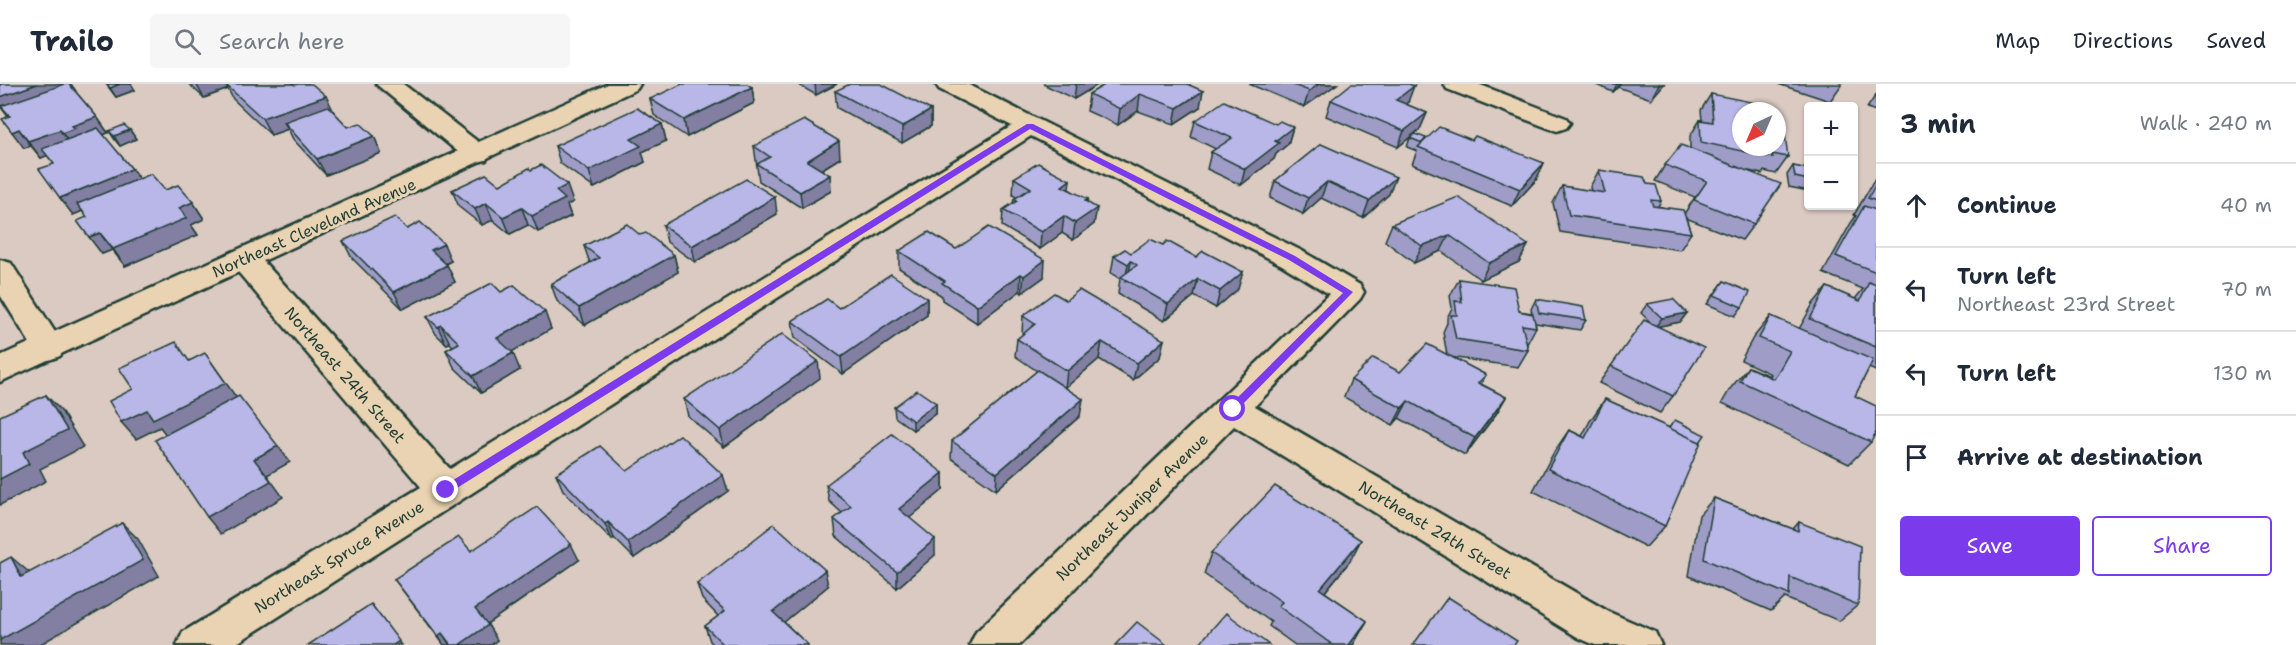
<!DOCTYPE html>
<meta charset="utf-8">
<style>
:root{--surface:#fff;--page:#f6f6f7;--text:#1f2937;--muted:#747a83;--line:#e0e1e3;--accent:#7c3aed}
body{margin:0;font-family:"Shantell Sans",sans-serif;background:var(--page);color:var(--text)}
.controls{position:absolute;right:18px;top:18px;display:grid;overflow:hidden;border-radius:6px;box-shadow:0 2px 4px #0004}
.controls button{width:54px;height:54px;display:grid;place-items:center;padding:0;border:0;border-bottom:2px solid var(--line);background:var(--surface);color:var(--text);font:30px sans-serif}
.compass{position:absolute;left:1732px;top:18px;width:54px;height:54px;border-radius:50%;background:var(--surface);box-shadow:0 2px 4px #0004;rotate:224deg}
.stop{position:absolute;width:18px;height:18px;margin:-14px;border:4px solid #7c3aed;border-radius:50%;background:#fff}
.stop.end{background:#7c3aed;border-color:#fff;box-shadow:0 2px 6px #0008}
.list{margin:0;padding:0;list-style:none}
h2{display:flex;justify-content:space-between;align-items:center;height:78px;margin:0;padding:0 24px;font-size:26px}
h2 small{font-size:20px;font-weight:400;color:var(--muted)}
.list li{display:grid;grid-template-columns:39px 1fr auto;gap:18px;align-items:center;box-sizing:border-box;height:84px;padding:0 24px;border-top:2px solid var(--line)}
.list b{display:block;font-size:22px;white-space:nowrap}
.list p{margin:0;font-size:20px;white-space:nowrap;color:var(--muted)}
.list em{font-size:20px;font-style:normal;color:var(--muted)}
.actions{display:flex;gap:12px;padding:18px 24px}
.actions a{flex:1;padding:14px 0;border:2px solid var(--accent);border-radius:6px;text-align:center;font-size:21px;color:var(--accent)}
.actions .main{background:var(--accent);color:#fff}
.icon{flex:none;width:33px;height:33px;fill:none;stroke:currentColor;stroke-width:2;stroke-linecap:round;stroke-linejoin:round}
.map{position:relative;flex:none;width:1876px;height:561px;overflow:hidden}
header{display:flex;align-items:center;gap:36px;box-sizing:border-box;height:84px;padding:0 30px;background:var(--surface);border-bottom:2px solid var(--line)}
header strong{font-size:28px}
nav{display:flex;gap:33px;margin-inline-start:auto;font-size:21px}
.search{width:420px;height:54px;background:var(--page);display:flex;align-items:center;gap:15px;box-sizing:border-box;padding:0 21px;border-radius:6px;color:var(--muted);font-size:22px}
main{display:flex}
aside{flex:1;background:var(--surface)}
.map>svg:first-child{display:block}
</style>
<header>
<strong>Trailo</strong>
<div class="search"><svg class="icon" aria-label="search" viewBox="0 0 24 24"><circle cx="10" cy="10" r="6"/><path d="M15 15l6 6"/></svg>Search here</div>
<nav><a>Map</a><a>Directions</a><a>Saved</a></nav>
</header>
<main>
<div class="map">
<svg width="1876" height="561" viewBox="0 0 1876 561">
<rect width="100%" height="100%" fill="#dbcac2"/>
<filter id="ink" filterUnits="userSpaceOnUse"><feTurbulence type="fractalNoise" baseFrequency=".0167" numOctaves="2"/><feDisplacementMap in="SourceGraphic" scale="12" xChannelSelector="R" yChannelSelector="G"/><feConvolveMatrix kernelMatrix="1 2 1 2 8 2 1 2 1" color-interpolation-filters="sRGB"/></filter>
<g filter="url(#ink)">
<g fill="none" stroke-linecap="round" stroke-linejoin="round">
<defs>
<g id="minor">
<path d="M376,0H403L486,64L490,70L486,76L477,78L468,76Z"/>
<path d="M936,0H967L1302,167L1360,201L1364,208L1360,215L1255,322L1609,528L1655,548L1661,561H1595L1579,554L1234,342L1019,561H970L976,548L1329,210L1282,181L1031,52L234,561H177L183,548L421,403L233,182L229,175L233,168L244,165L255,168L450,385L1012,42L939,5Z"/>
<path d="M1444,0H1478L1566,34L1570,39L1566,44L1557,47L1548,44L1447,5Z"/>
<path d="M0,176L11,179L60,256L65,264L60,272L49,276L38,272L0,211Z"/>
</g>
<path id="tertiary" d="M608,0H640L637,5L0,298V272Z"/>
</defs>
<!-- minor casing -->
<use href="#minor" stroke="#1f3d34" stroke-width="5"/>
<!-- tertiary casing -->
<use href="#tertiary" stroke="#1f3d34" stroke-width="5"/>
<!-- minor -->
<use href="#minor" fill="#e9d3b2" fill-rule="evenodd"/>
<!-- tertiary -->
<use href="#tertiary" fill="#e9d3b2" fill-rule="evenodd"/>
</g>
<!-- wall -->
<g fill="#9f9dc8" stroke="#1f3d34" stroke-width="1.5">
<path d="M106,0H131L135,6L116,13Z"/>
<path d="M189,0H293L334,28L348,43L374,52L381,69L326,91L293,55L288,45L271,51L233,15L228,5L204,14Z"/>
<path d="M797,0H837L816,11Z"/>
<path d="M1043,0H1099L1074,15Z"/>
<path d="M1106,0L1200,23L1174,40L1138,27L1118,41L1087,27L1089,10Z"/>
<path d="M1249,0H1337L1304,23Z"/>
<path d="M1594,0H1664L1651,15L1618,3L1613,8Z"/>
<path d="M1778,0H1842L1830,17Z"/>
<path d="M752,3L754,19L687,53L654,31L650,15Z"/>
<path d="M75,7L97,33L108,49L103,51L132,85L139,95L193,118L204,135L191,141L198,151L125,182L112,166L102,170L87,133L82,127L73,131L54,80L47,71L41,74L31,62L24,64L9,32L8,30L7,31L0,22L76,7Z"/>
<path d="M835,7L931,26V42L902,59L837,24Z"/>
<path d="M1711,10L1741,27L1788,73L1776,90L1764,87L1762,90L1749,87L1754,140L1742,156L1686,134L1691,149L1680,166L1560,148L1553,119L1562,102L1591,107L1590,103L1599,86L1647,100L1661,117L1658,122L1684,130L1695,113L1655,97L1665,81L1690,65V52L1700,36H1702L1701,26Z"/>
<path d="M1876,11V27L1867,24Z"/>
<path d="M1331,16L1408,18L1405,20L1427,29L1420,45L1415,50L1425,56H1472L1544,79L1536,96L1512,122L1412,80L1417,67L1407,63L1410,54L1412,52L1398,63L1326,32Z"/>
<path d="M1195,37L1276,40L1293,43L1288,60L1276,70L1274,75L1241,101L1207,85L1211,68L1216,65L1191,53Z"/>
<path d="M662,40L666,57L642,68L645,78L594,104L560,79L555,62Z"/>
<path d="M130,46L136,55L120,62L115,56L109,47Z"/>
<path d="M1321,60L1389,110L1363,134L1321,114L1303,130L1270,114L1275,97Z"/>
<path d="M754,62L840,74L821,86L831,107L802,124L759,97Z"/>
<path d="M1793,82L1809,85V107L1789,103L1787,91Z"/>
<path d="M1876,93V287L1869,284L1855,312L1871,358L1849,380L1722,319L1730,305L1748,283L1770,292L1771,290L1741,276L1753,254L1771,232L1799,245L1813,220L1827,203L1855,215L1863,205L1823,189L1851,139L1856,132L1854,131Z"/>
<path d="M1014,94L1069,105L1087,118L1094,140L1073,156L1062,149L1040,165L1002,142L1003,126L1013,119L1014,115L1016,113L1013,111Z"/>
<path d="M500,101L573,118L567,121L571,132L538,148L528,141L510,150L493,136L482,141L459,123L452,106Z"/>
<path d="M777,130L695,178L667,158L663,141Z"/>
<path d="M1392,140L1528,161L1519,178L1481,196L1441,167L1414,179L1385,157Z"/>
<path d="M407,145L451,177L445,180L447,181L455,198L403,225L352,174L343,157Z"/>
<path d="M640,151L674,171L678,188L585,241L557,217L551,200L590,179L584,162Z"/>
<path d="M956,165L1044,193L1022,209L1020,207L977,239L942,216V212L899,184V167Z"/>
<path d="M1131,169L1238,205L1216,224L1194,212L1164,237L1118,210L1120,194L1111,189L1114,172Z"/>
<path d="M1459,195L1519,227L1532,229L1531,225L1536,215L1586,236L1580,246L1535,239L1536,243L1527,260L1528,266L1518,283L1450,273L1486,291L1481,300L1506,313L1496,330L1465,371L1399,334L1393,341L1344,313L1351,296L1400,288L1447,271L1443,248L1447,239V234L1452,224L1450,212Z"/>
<path d="M1724,197L1742,223L1735,232L1707,220Z"/>
<path d="M501,208L551,245L511,268L520,286L481,309L454,283L446,266L453,262L450,259L446,260L436,250L427,233Z"/>
<path d="M927,214V231L843,290L795,254L792,237L839,224Z"/>
<path d="M1647,220L1687,229L1680,238L1658,242L1673,312L1660,329L1599,299L1611,282L1652,240L1641,229Z"/>
<path d="M1023,232L1160,273L1133,296L1099,275L1065,304L1080,332L996,406L951,374L952,357L1037,287L1015,272L1017,255L1023,250L1022,249Z"/>
<path d="M820,294L724,363L688,332L684,315Z"/>
<path d="M1605,315L1669,344L1675,336L1700,358L1665,442L1646,463L1533,407L1554,368L1569,346L1582,352L1590,337Z"/>
<path d="M936,319V329L913,346L895,333L894,323Z"/>
<path d="M627,387L728,407L634,474L614,454L612,456L563,406L556,390Z"/>
<path d="M943,389V406L909,434L935,471L897,504L836,452L834,435L842,429L829,417L826,401Z"/>
<path d="M1714,414L1793,445L1799,438L1858,521L1839,537L1785,514L1771,527L1689,492L1699,431Z"/>
<path d="M471,467L579,476L487,540L497,556L491,561H444L394,495Z"/>
<path d="M1211,469L1350,477L1325,508L1367,537L1353,561H1295L1269,542L1271,538L1204,490Z"/>
<path d="M697,500L828,502L784,538L808,561H714L710,557L705,542L718,532L702,515Z"/>
</g>
<!-- shaded-wall -->
<g fill="#827fa2" stroke="#1f3d34" stroke-width="1.5">
<path d="M37,0H71L76,7L7,31L0,22V13Z"/>
<path d="M120,0H131L135,6L116,13L110,4Z"/>
<path d="M196,0H225L228,5L204,14Z"/>
<path d="M815,0H837L816,11Z"/>
<path d="M1076,0H1099L1074,15Z"/>
<path d="M1319,0H1337L1304,23L1309,7Z"/>
<path d="M1617,0H1620L1618,3L1613,8Z"/>
<path d="M1659,0H1664L1651,15Z"/>
<path d="M1414,2L1408,18L1390,33L1396,16Z"/>
<path d="M752,3L754,19L687,53L684,36Z"/>
<path d="M1203,7L1200,23L1174,40L1177,24Z"/>
<path d="M1140,10L1138,27L1118,41L1120,25Z"/>
<path d="M326,12L334,28L284,38L288,45L271,51L262,34Z"/>
<path d="M931,26V42L902,59V43Z"/>
<path d="M1427,29L1420,45L1398,63L1404,47Z"/>
<path d="M97,33L108,49L85,58L74,65L62,49L72,42Z"/>
<path d="M662,40L666,57L642,68L645,78L594,104L589,87L631,55Z"/>
<path d="M1293,43L1288,60L1276,70L1274,75L1241,101L1245,85L1275,57Z"/>
<path d="M19,45L31,62L24,64L12,48Z"/>
<path d="M60,46L71,62L41,74L28,57Z"/>
<path d="M130,46L136,55L120,62L114,52Z"/>
<path d="M374,52L381,69L326,91L317,75Z"/>
<path d="M839,57L840,74L809,93L807,77Z"/>
<path d="M1544,79L1536,96L1512,122L1520,105Z"/>
<path d="M132,85L144,102L73,131L60,114Z"/>
<path d="M830,91L831,107L802,124L800,108Z"/>
<path d="M1396,93L1389,110L1363,134L1369,117Z"/>
<path d="M1070,96L1068,113L1062,102Z"/>
<path d="M1327,98L1321,114L1303,130L1308,114Z"/>
<path d="M567,101L573,118L567,121L571,132L538,148L532,132L556,107Z"/>
<path d="M775,113L777,130L695,178L692,162Z"/>
<path d="M1088,115L1085,132L1097,124L1094,140L1073,156L1075,139L1085,117Z"/>
<path d="M193,118L204,135L191,141L198,151L125,182L113,165L179,124Z"/>
<path d="M486,119L493,136L482,141L475,125Z"/>
<path d="M522,124L528,141L510,150L503,133Z"/>
<path d="M1064,132L1062,149L1040,165L1041,148Z"/>
<path d="M100,149L112,166L102,170L89,153Z"/>
<path d="M1449,151L1441,167L1414,179L1422,162Z"/>
<path d="M444,160L451,177L438,183L431,166Z"/>
<path d="M1528,161L1519,178L1481,196L1489,179Z"/>
<path d="M674,171L678,188L585,241L579,224Z"/>
<path d="M1045,176L1044,193L1022,209L1024,192Z"/>
<path d="M1131,177L1128,194L1125,197L1128,180Z"/>
<path d="M447,181L455,198L403,225L394,208Z"/>
<path d="M1243,188L1238,205L1216,224L1220,207Z"/>
<path d="M1021,190L1020,207L977,239V222Z"/>
<path d="M1198,195L1194,212L1164,237L1168,220Z"/>
<path d="M927,214V231L843,290L841,273Z"/>
<path d="M545,228L551,245L505,272L497,254Z"/>
<path d="M1687,229L1680,238L1655,243L1662,234Z"/>
<path d="M441,241L450,259L446,260L438,243Z"/>
<path d="M1164,256L1160,273L1133,296L1137,279Z"/>
<path d="M1102,258L1099,275L1065,304L1067,287Z"/>
<path d="M205,269L238,316L167,352L160,343L136,355L121,338Z"/>
<path d="M513,269L520,286L481,309L473,292Z"/>
<path d="M818,277L820,294L724,363L720,346Z"/>
<path d="M46,311L62,328L83,363L40,385L46,397L0,421V395L23,368Z"/>
<path d="M1506,313L1496,330L1465,371L1475,354Z"/>
<path d="M1083,315L1080,332L996,406L997,389Z"/>
<path d="M1408,317L1399,334L1393,341L1402,324Z"/>
<path d="M936,319V329L913,346V337Z"/>
<path d="M278,362L290,378L267,391L283,413L221,450L207,433L254,375Z"/>
<path d="M943,389V406L900,442L899,425Z"/>
<path d="M723,391L728,407L634,474L628,458Z"/>
<path d="M608,438L614,454L612,456L605,440Z"/>
<path d="M122,439L138,455L159,492L39,561H0V556Z"/>
<path d="M935,455V471L897,504V488Z"/>
<path d="M1361,456L1350,477L1310,526L1320,505Z"/>
<path d="M571,460L579,476L485,541L475,525Z"/>
<path d="M11,473L30,489L21,493Z"/>
<path d="M825,486L828,502L777,544L773,528Z"/>
<path d="M371,520L401,561H393Z"/>
<path d="M1367,537L1353,561H1349Z"/>
<path d="M488,541L497,556L491,561H459Z"/>
<path d="M442,549L450,561H444L438,552Z"/>
</g>
<!-- building -->
<g fill="#b9b6e8" stroke="#1f3d34" stroke-width="1.5">
<path d="M0,0H37L0,13Z"/>
<path d="M65,0H69L97,33L72,42L75,44L62,49L60,46L28,57L19,45L12,48L2,35L10,32L1,22Z"/>
<path d="M107,0H120L110,4Z"/>
<path d="M225,0H293L295,1L298,0H312L326,12L262,34Z"/>
<path d="M682,0H747L752,3L684,36L650,15Z"/>
<path d="M850,0H881L931,26L902,43L835,7Z"/>
<path d="M1106,0H1187L1203,7L1177,24L1140,10L1120,25L1089,10Z"/>
<path d="M1291,0H1319L1309,7Z"/>
<path d="M1351,0H1409L1414,2L1396,16L1427,29L1404,47L1331,16Z"/>
<path d="M1711,10L1766,21V27H1741V63H1777V50L1785,51L1788,73L1772,70L1773,74L1701,58L1700,36L1713,38Z"/>
<path d="M1224,17L1276,40L1280,37L1293,43L1275,57L1279,59L1245,85L1211,68L1232,54L1195,37Z"/>
<path d="M328,22L348,43L360,39L374,52L317,75L284,38Z"/>
<path d="M637,24L662,40L631,55L641,62L589,87L555,62Z"/>
<path d="M804,36L839,57L807,77L830,91L800,108L757,80L770,73L754,62Z"/>
<path d="M124,41L130,46L114,52L109,47Z"/>
<path d="M1439,43L1472,56L1475,52L1544,79L1520,105L1418,63Z"/>
<path d="M98,44L132,85L60,114L39,85L54,80L42,65Z"/>
<path d="M1415,50L1426,54L1422,59L1410,54Z"/>
<path d="M1321,60L1396,93L1369,117L1327,98L1308,114L1275,97Z"/>
<path d="M1681,61L1781,100L1754,140L1694,116L1707,97L1665,81Z"/>
<path d="M1038,79L1070,96L1062,102L1088,115L1085,117L1097,124L1075,139L1064,132L1041,148L1003,126L1017,117L1014,115L1031,104L1014,94Z"/>
<path d="M541,81L567,101L556,107L565,115L532,132L522,124L503,133L486,119L475,125L452,106L486,90L500,101L529,84L531,86Z"/>
<path d="M1793,82L1809,85V96L1795,93Z"/>
<path d="M1599,86L1644,93L1647,100L1656,101L1661,117L1651,116L1653,122L1683,126L1691,149L1569,131L1562,102L1605,109Z"/>
<path d="M151,90L165,106L178,101L193,118L179,124L187,134L113,165L100,149L89,153L77,137L87,133L77,120Z"/>
<path d="M746,95L775,113L692,162L663,141Z"/>
<path d="M1876,100V117L1868,114Z"/>
<path d="M1458,113L1528,161L1489,179L1449,151L1422,162L1392,140Z"/>
<path d="M1864,122L1876,126V188L1836,172Z"/>
<path d="M395,133L407,145L420,138L444,160L431,166L447,181L394,208L343,157Z"/>
<path d="M627,140L640,151L646,149L674,171L579,224L551,200L599,174L584,162Z"/>
<path d="M989,143L1045,176L1024,192L1021,190L977,222L942,199L945,197L899,167L929,148L956,165Z"/>
<path d="M1150,155L1163,161L1167,157L1196,173L1203,167L1243,188L1220,207L1198,195L1168,220L1121,193L1137,181L1131,177L1128,180L1114,172L1125,165L1131,169Z"/>
<path d="M891,190L927,214L841,273L792,237L827,215L839,224Z"/>
<path d="M1459,195L1514,203L1519,227L1533,230L1536,243L1522,241L1528,266L1456,255L1451,231H1457L1455,217L1462,218Z"/>
<path d="M1724,197L1750,208L1742,223L1714,211Z"/>
<path d="M1869,198L1876,201V263L1810,235L1827,203L1860,217Z"/>
<path d="M492,199L501,208L514,201L545,228L497,254L513,269L473,292L446,266L459,259L441,241L438,243L427,233Z"/>
<path d="M1079,206L1164,256L1137,279L1102,258L1067,287L1017,255L1035,240L1023,232L1054,209L1066,216Z"/>
<path d="M1536,215L1583,223L1586,236L1539,229Z"/>
<path d="M1673,215L1687,229L1662,234L1647,220Z"/>
<path d="M1771,232L1873,276L1855,312L1876,322V348L1871,358L1740,297L1748,283L1774,295L1790,267L1759,254Z"/>
<path d="M1644,236L1704,264L1673,312L1611,282Z"/>
<path d="M782,250L818,277L720,346L684,315Z"/>
<path d="M176,258L189,277L205,269L226,299L153,335L147,326L121,338L109,317L133,305L119,284Z"/>
<path d="M1427,260L1486,291L1478,299L1506,313L1475,354L1408,317L1402,324L1351,296L1373,274L1400,288Z"/>
<path d="M1038,286L1083,315L997,389L952,357Z"/>
<path d="M917,306L936,319L913,337L894,323Z"/>
<path d="M46,311L67,346L23,368L29,380L0,395V332Z"/>
<path d="M239,312L278,362L254,375L271,397L207,433L155,356Z"/>
<path d="M1605,315L1701,358L1665,442L1548,385L1569,346L1585,354Z"/>
<path d="M1675,336L1705,351L1700,358L1669,344Z"/>
<path d="M892,350L943,389L899,425L935,455L897,488L834,435L851,422L826,401Z"/>
<path d="M680,351L723,391L628,458L608,438L605,440L556,390L600,362L627,387Z"/>
<path d="M1275,402L1361,456L1320,505L1367,537L1349,561H1333L1278,522L1282,518L1211,469Z"/>
<path d="M1714,414L1798,447L1799,438L1860,462L1858,521L1790,493L1789,511L1704,475Z"/>
<path d="M537,423L571,460L475,525L488,541L459,561H451L442,549L438,552L394,495L459,453L471,467Z"/>
<path d="M122,439L143,476L0,556V479L11,473L21,493Z"/>
<path d="M774,440L825,486L773,528L808,561H724L705,542L725,527L697,500Z"/>
<path d="M1448,513L1517,557L1514,561H1413Z"/>
<path d="M371,520L399,557L393,561H308Z"/>
<path d="M1226,529L1269,561H1198Z"/>
<path d="M1137,538L1167,561H1115Z"/>
</g>
</g>
<!-- route -->
<path fill="#7c3aed" d="M1027,40H1033L1295,172L1353,208L1236,327H1229V322L1343,209L1289,176L1030,45L449,409H442V403Z"/>
<g text-anchor="middle" dominant-baseline="central" stroke-width="6" stroke-linejoin="round" paint-order="stroke">
<!-- street labels -->
<g font-size="16" fill="#1f3d34" stroke="#e9d3b2">
<text transform="translate(314 144) rotate(-24)">Northeast Cleveland Avenue</text>
<text transform="translate(345 291) rotate(49)">Northeast 24th Street</text>
<text transform="translate(1132 423) rotate(-44)">Northeast Juniper Avenue</text>
<text transform="translate(1435 446) rotate(31)">Northeast 24th Street</text>
<text transform="translate(339 473) rotate(-32)">Northeast Spruce Avenue</text>
</g>
</g>
</svg>
<div class="controls">
<button>+</button>
<button>−</button>
</div>
<svg class="compass" viewBox="-18 -18 36 36"><path d="M0-13l5 13h-10z" fill="#e53935"/><path d="M0 13l5-13h-10z" fill="#747a83"/></svg>
<div class="stop" style="left:1233px;top:325px"></div>
<div class="stop end" style="left:446px;top:406px"></div>
</div>
<aside>
<h2>3 min<small>Walk · 240 m</small></h2>
<ul class="list">
<li><svg class="icon" aria-label="ahead" viewBox="0 0 24 24"><path d="M12 20V5M6 11l6-6 6 6"/></svg><div><b>Continue</b></div><em>40 m</em></li>
<li><svg class="icon" aria-label="left" viewBox="0 0 24 24"><path d="M17 20v-9H6M10 6l-5 5 5 5"/></svg><div><b>Turn left</b><p>Northeast 23rd Street</p></div><em>70 m</em></li>
<li><svg class="icon" aria-label="left" viewBox="0 0 24 24"><path d="M17 20v-9H6M10 6l-5 5 5 5"/></svg><div><b>Turn left</b></div><em>130 m</em></li>
<li><svg class="icon" aria-label="arrive" viewBox="0 0 24 24"><path d="M6 21V4h12l-3 4 3 4H6"/></svg><div><b>Arrive at destination</b></div></li>
</ul>
<div class="actions"><a class="main">Save</a><a>Share</a></div>
</aside>
</main>
